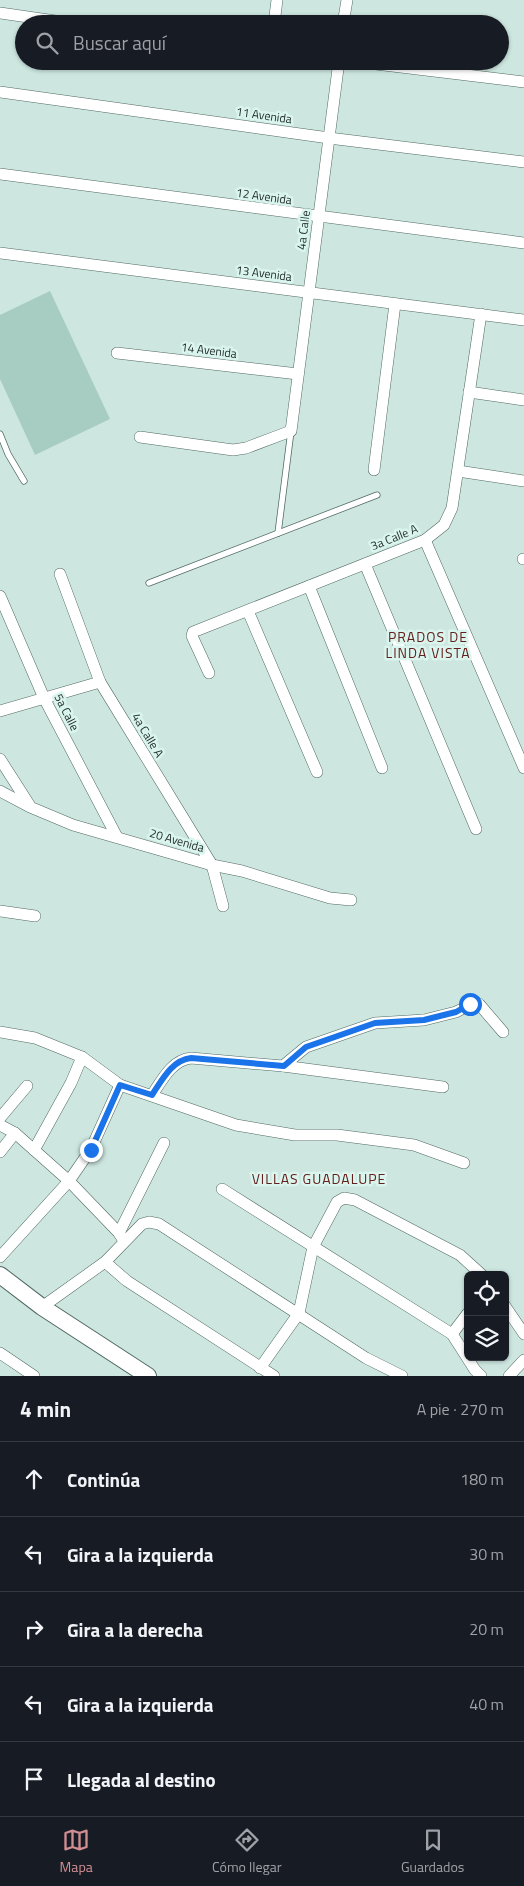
<!DOCTYPE html>
<html lang="es">
<meta charset="utf-8">
<style>
:root{--surface:#171b24;--page:#242831;--text:#f1f3f6;--muted:#9ea1a6;--line:#363941;--accent:#d08e92}
body{margin:0;font-family:"Titillium Web",sans-serif;background:var(--page);color:var(--text)}
.controls{position:absolute;right:15px;bottom:15px;display:grid;overflow:hidden;border-radius:8px;box-shadow:0 1px 4px #0004}
.controls button{width:45px;height:45px;display:grid;place-items:center;padding:0;border:0;border-bottom:1px solid var(--line);background:var(--surface);color:var(--text);font:25px sans-serif}
.stop{position:absolute;width:15px;height:15px;margin:-11px;border:4px solid #1a73e8;border-radius:50%;background:#fff}
.stop.end{background:#1a73e8;border-color:#fff;box-shadow:0 1px 5px #0008}
.list{margin:0;padding:0;list-style:none}
h2{display:flex;justify-content:space-between;align-items:center;height:65px;margin:0;padding:0 20px;font-size:21px}
h2 small{font-size:16px;font-weight:400;color:var(--muted)}
.list li{display:grid;grid-template-columns:32px 1fr auto;gap:15px;align-items:center;box-sizing:border-box;height:75px;padding:0 20px;border-top:1px solid var(--line)}
.list b{display:block;font-size:19px;white-space:nowrap}
.list em{font-size:16px;font-style:normal;color:var(--muted)}
.icon{flex:none;width:28px;height:28px;fill:none;stroke:currentColor;stroke-width:2;stroke-linecap:round;stroke-linejoin:round}
.map{position:relative;flex:none;width:524px;height:1376px;overflow:hidden}
.search{position:absolute;background:var(--surface);box-shadow:0 1px 4px #0004;left:15px;right:15px;top:15px;height:55px;display:flex;align-items:center;gap:12px;box-sizing:border-box;padding:0 18px;border-radius:28px;color:var(--muted);font-size:19px}
.sheet{height:440px;background:var(--surface)}
nav{display:flex;justify-content:space-around;align-items:center;box-sizing:border-box;height:70px;border-top:1px solid var(--line);background:var(--surface);font-size:14px;color:var(--muted)}
nav a{display:grid;justify-items:center;gap:2px}
nav .on{color:var(--accent)}
.map>svg:first-child{display:block}
</style>
<div class="map">
<svg width="524" height="1376" viewBox="0 0 524 1376">
<rect width="100%" height="100%" fill="#cde7e0"/>
<!-- pitch -->
<path fill="#a7cdc3" d="M50,291L110,419L35,455L0,379V315Z"/>
<g fill="none" stroke-linecap="round" stroke-linejoin="round">
<defs>
<g id="lane">
<path d="M0,434L8,454L24,481"/>
<path d="M278,533L291,431"/>
<path d="M149,583L377,495"/>
</g>
<g id="street">
<path d="M0,13L76,24"/>
<path d="M274,24L277,0"/>
<path d="M343,24L347,0"/>
<path d="M351,61L524,82"/>
<path d="M0,92L329,138L524,162"/>
<path d="M0,174L524,243"/>
<path d="M0,253L524,320"/>
<path d="M117,353L298,374"/>
<path d="M469,392L524,400"/>
<path d="M140,437L233,450L246,448L291,431L339,61"/>
<path d="M374,470L395,304"/>
<path d="M458,471L524,481"/>
<path d="M425,540L524,768"/>
<path d="M523,559H524"/>
<path d="M365,564L476,829"/>
<path d="M60,574L100,682L212,865L223,906"/>
<path d="M309,586L382,768"/>
<path d="M0,596L44,698L117,837"/>
<path d="M248,611L317,772"/>
<path d="M209,673L192,636L193,632L425,540L444,525L452,508L481,314"/>
<path d="M0,711L100,682"/>
<path d="M0,759L30,806"/>
<path d="M0,791L30,807L73,825L212,865L242,871L330,898L351,900"/>
<path d="M0,911L35,916"/>
<path d="M0,1032L35,1038L82,1057L120,1085L236,1125L295,1135H337L414,1145L464,1163"/>
<path d="M283,1066L306,1047L375,1023L424,1020L456,1012L475,1002L479,1004L503,1032"/>
<path d="M152,1095C162,1080 172,1060 191,1058L283,1066L443,1087"/>
<path d="M0,1118L27,1086"/>
<path d="M0,1125L15,1133L69,1181L119,1233L124,1241"/>
<path d="M34,1150L71,1083L82,1057"/>
<path d="M0,1152L15,1133"/>
<path d="M222,1189L452,1334L475,1370L481,1376"/>
<path d="M119,1233L164,1143"/>
<path d="M0,1257L69,1181L91,1149L120,1085"/>
<path d="M105,1262L127,1281L274,1376"/>
<path d="M505,1306L524,1334"/>
<path d="M42,1307L105,1262L142,1224L149,1222L159,1224L366,1358L402,1376"/>
<path d="M452,1334L468,1313"/>
<path d="M0,1353L34,1376"/>
<path d="M260,1368L299,1313L313,1247L337,1202L344,1198L355,1200L460,1255L482,1275"/>
<path d="M509,1376L524,1360"/>
</g>
<path id="secondary" d="M0,1275L42,1307L148,1376"/>
</defs>
<!-- lane casing -->
<use href="#lane" stroke="#516962" stroke-width="7"/>
<!-- street casing -->
<use href="#street" stroke="#516962" stroke-width="12"/>
<!-- secondary casing -->
<use href="#secondary" stroke="#516962" stroke-width="18"/>
<!-- lane -->
<use href="#lane" stroke="#fff" stroke-width="5.5"/>
<!-- street -->
<use href="#street" stroke="#fff" stroke-width="11"/>
<!-- secondary -->
<use href="#secondary" stroke="#fff" stroke-width="16"/>
</g>
<g fill="none" stroke-linecap="round" stroke-linejoin="round">
<!-- route -->
<path stroke="#1a73e8" stroke-width="6" d="M91,1150L120,1085L152,1095C162,1080 172,1060 191,1058L284,1066L306,1047L375,1023L424,1020L456,1012L470,1004"/>
</g>
<g text-anchor="middle" dominant-baseline="central" stroke-width="5" stroke-linejoin="round" paint-order="stroke">
<!-- street labels -->
<g font-size="12" fill="#26312e" stroke="#daf5ed">
<text transform="translate(264 115) rotate(8)">11 Avenida</text>
<text transform="translate(264 196) rotate(8)">12 Avenida</text>
<text transform="translate(303 230) rotate(-83)">4a Calle</text>
<text transform="translate(264 273) rotate(7)">13 Avenida</text>
<text transform="translate(209 350) rotate(7)">14 Avenida</text>
<text transform="translate(394 537) rotate(-22)">3a Calle A</text>
<text transform="translate(67 712) rotate(63)">5a Calle</text>
<text transform="translate(148 735) rotate(59)">4a Calle A</text>
<text transform="translate(177 840) rotate(16)">20 Avenida</text>
</g>
<!-- neighbourhood labels -->
<g font-size="14" letter-spacing="1" fill="#65201d" stroke="#daf5ed">
<text x="428" y="636">PRADOS DE<tspan x="428" dy="16">LINDA VISTA</tspan></text>
<text x="319" y="1178">VILLAS GUADALUPE</text>
</g>
</g>
</svg>
<div class="controls">
<button><svg class="icon" aria-label="locate" viewBox="0 0 24 24"><circle cx="12" cy="12" r="6"/><path d="M12 2v4M12 18v4M2 12h4M18 12h4"/></svg></button>
<button><svg class="icon" aria-label="layers" viewBox="0 0 24 24"><path d="M12 4l9 5-9 5-9-5zM3 14l9 5 9-5"/></svg></button>
</div>
<div class="stop" style="left:470px;top:1004px"></div>
<div class="stop end" style="left:91px;top:1150px"></div>
<div class="search"><svg class="icon" aria-label="search" viewBox="0 0 24 24"><circle cx="10" cy="10" r="6"/><path d="M15 15l6 6"/></svg>Buscar aquí</div>
</div>
<section class="sheet">
<h2>4 min<small>A pie · 270 m</small></h2>
<ul class="list">
<li><svg class="icon" aria-label="ahead" viewBox="0 0 24 24"><path d="M12 20V5M6 11l6-6 6 6"/></svg><div><b>Continúa</b></div><em>180 m</em></li>
<li><svg class="icon" aria-label="left" viewBox="0 0 24 24"><path d="M17 20v-9H6M10 6l-5 5 5 5"/></svg><div><b>Gira a la izquierda</b></div><em>30 m</em></li>
<li><svg class="icon" aria-label="right" viewBox="0 0 24 24"><path d="M7 20v-9h11M14 6l5 5-5 5"/></svg><div><b>Gira a la derecha</b></div><em>20 m</em></li>
<li><svg class="icon" aria-label="left" viewBox="0 0 24 24"><path d="M17 20v-9H6M10 6l-5 5 5 5"/></svg><div><b>Gira a la izquierda</b></div><em>40 m</em></li>
<li><svg class="icon" aria-label="arrive" viewBox="0 0 24 24"><path d="M6 21V4h12l-3 4 3 4H6"/></svg><div><b>Llegada al destino</b></div></li>
</ul>
</section>
<nav>
<a class="on"><svg class="icon" aria-label="map" viewBox="0 0 24 24"><path d="M3 6l6-2 6 2 6-2v14l-6 2-6-2-6 2zM9 4v14M15 6v14"/></svg>Mapa</a>
<a><svg class="icon" aria-label="directions" viewBox="0 0 24 24"><path d="M12 3l9 9-9 9-9-9zM9 14v-3h6M13 9l2 2-2 2"/></svg>Cómo llegar</a>
<a><svg class="icon" aria-label="saved" viewBox="0 0 24 24"><path d="M7 4h10v16l-5-4-5 4z"/></svg>Guardados</a>
</nav>
